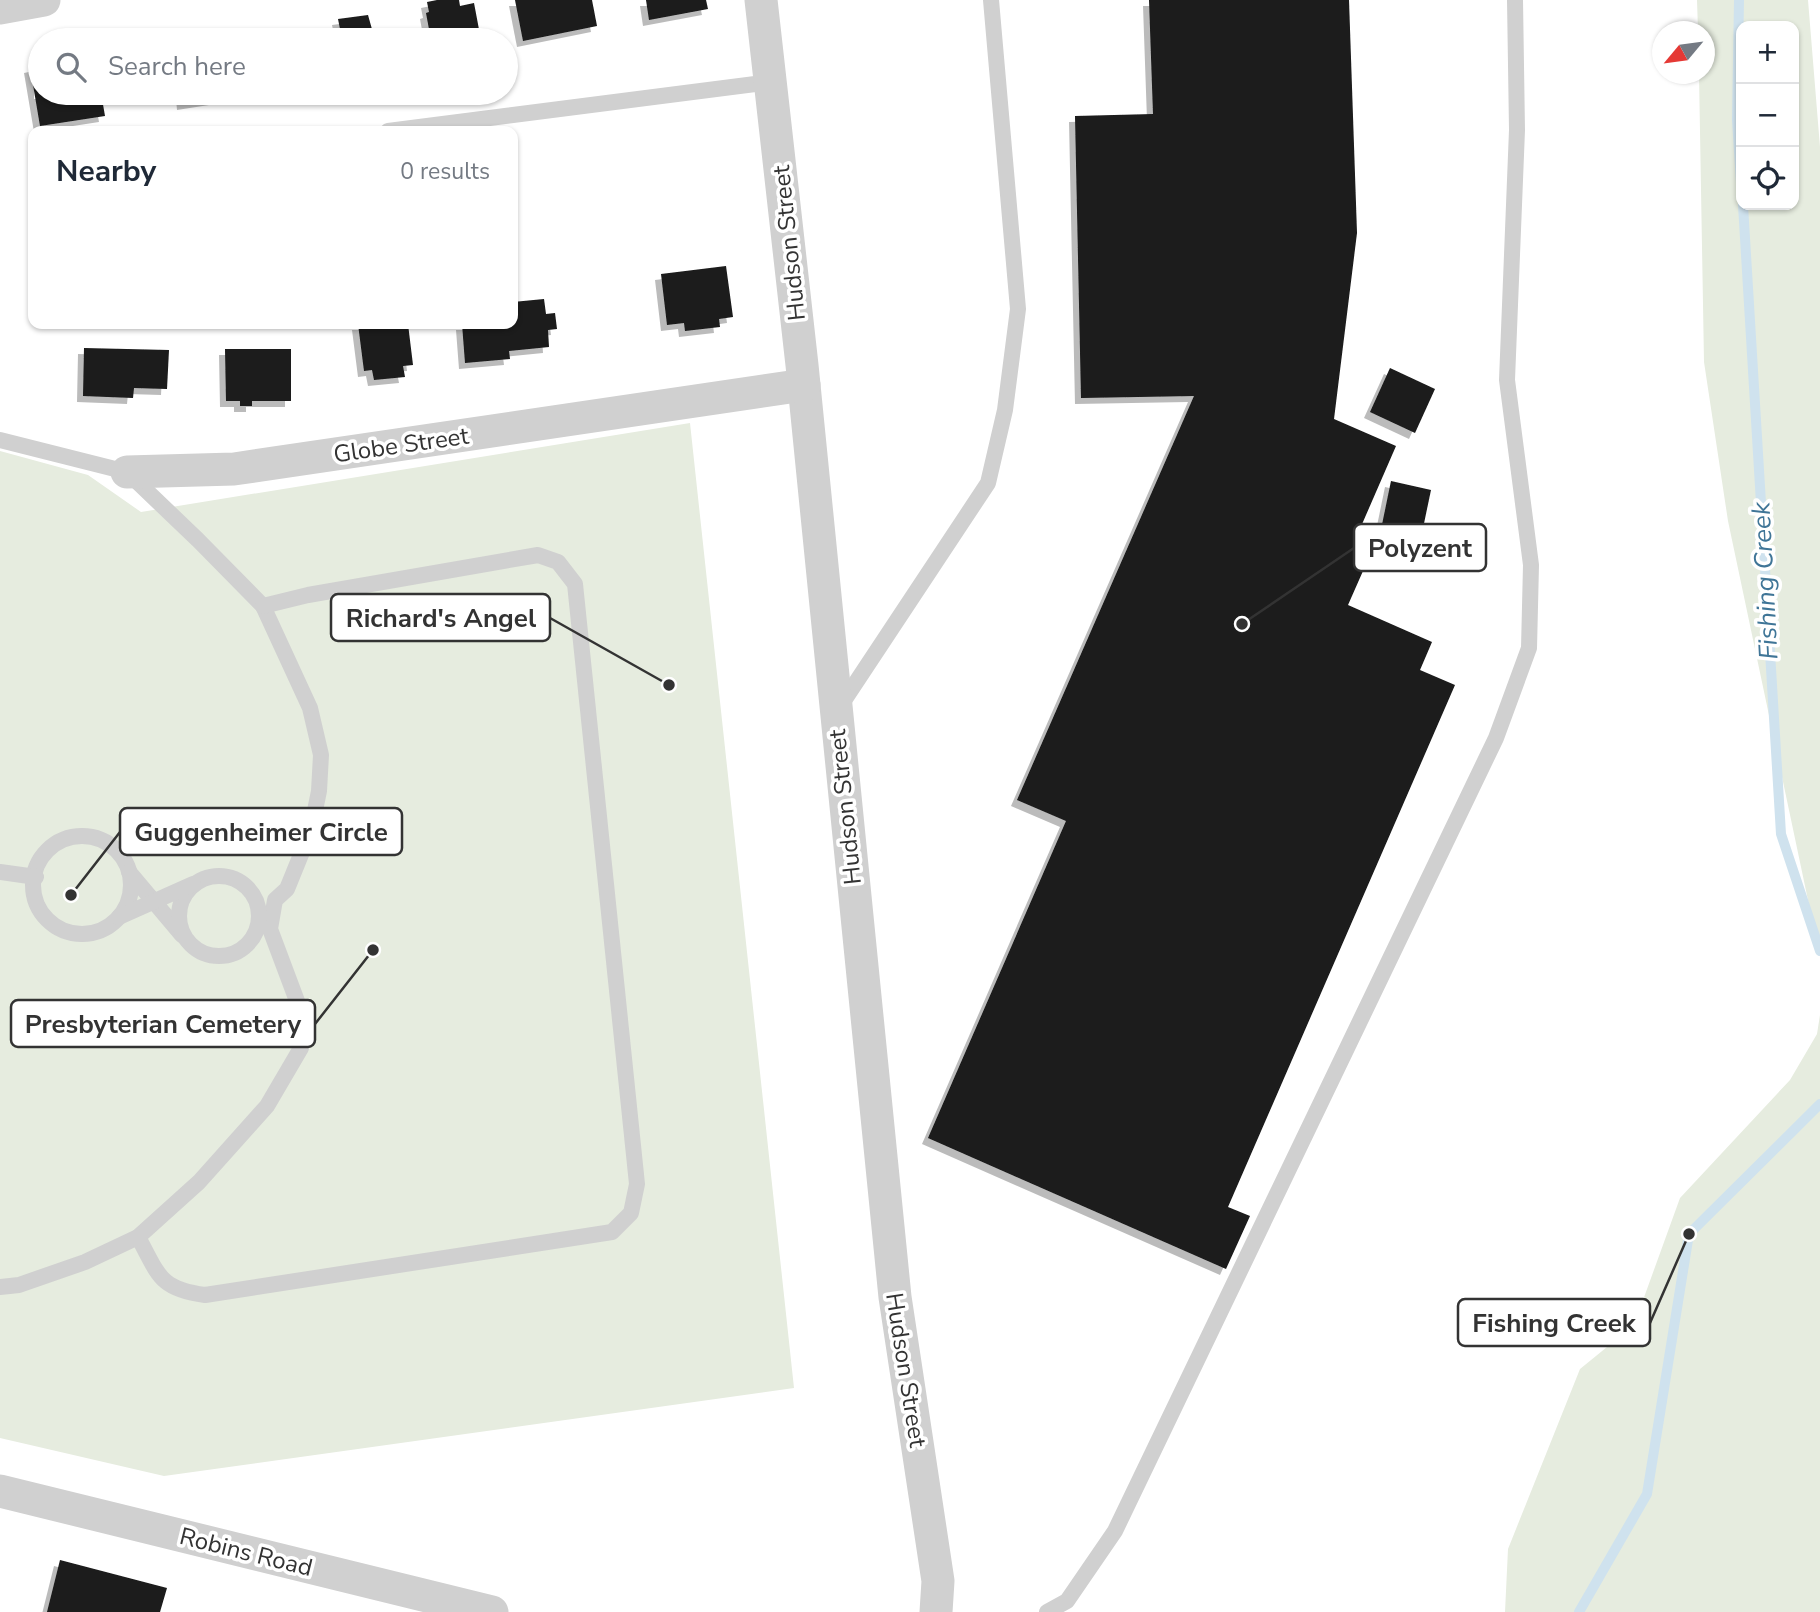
<!DOCTYPE html>
<meta charset="utf-8">
<style>
:root{--surface:#fff;--page:#f6f6f7;--text:#1f2937;--muted:#747a83;--line:#e0e1e3}
body{margin:0;font-family:"Nunito Sans",sans-serif;background:var(--page);color:var(--text)}
.controls{position:absolute;right:21px;top:21px;display:grid;overflow:hidden;border-radius:14px;box-shadow:0 2px 5px #0004}
.controls button{width:63px;height:63px;display:grid;place-items:center;padding:0;border:0;border-bottom:2px solid var(--line);background:var(--surface);color:var(--text);font:35px sans-serif}
.compass{position:absolute;left:1652px;top:21px;width:63px;height:63px;border-radius:50%;background:var(--surface);box-shadow:0 2px 5px #0004;rotate:241deg}
.list{margin:0;padding:0;list-style:none}
h2{display:flex;justify-content:space-between;align-items:center;height:91px;margin:0;padding:0 28px;font-size:30px}
h2 small{font-size:23px;font-weight:400;color:var(--muted)}
.icon{flex:none;width:38px;height:38px;fill:none;stroke:currentColor;stroke-width:2;stroke-linecap:round;stroke-linejoin:round}
.map{position:relative;flex:none;width:1820px;height:1612px;overflow:hidden}
.search{position:absolute;background:var(--surface);box-shadow:0 2px 5px #0004;left:28px;top:28px;width:490px;height:77px;display:flex;align-items:center;gap:18px;box-sizing:border-box;padding:0 24px;border-radius:38px;color:var(--muted);font-size:26px}
.panel{position:absolute;background:var(--surface);box-shadow:0 2px 5px #0004;left:28px;top:126px;width:490px;height:203px;border-radius:14px}
.map>svg:first-child{display:block}
</style>
<div class="map">
<svg width="1820" height="1612" viewBox="0 0 1820 1612">
<defs>
<filter id="shadow"><feDropShadow dx="-6" dy="6" stdDeviation="0" flood-color="#0004"/></filter>
</defs>
<rect width="100%" height="100%" fill="#fff"/>
<!-- green -->
<g fill="#e6ecdf" fill-rule="evenodd">
<path d="M1697,0H1808L1820,147V957L1728,521L1704,362L1699,74H1704V32L1698,31ZM1741,26H1794V205H1741Z"/>
<path d="M690,423L794,1388L164,1476L0,1438V451L88,475L141,512Z"/>
<path d="M1820,1015V1612H1505L1508,1549L1580,1369L1634,1325L1680,1198L1790,1080L1817,1034Z"/>
</g>
<g fill="none" stroke-linecap="round" stroke-linejoin="round">
<!-- stream -->
<g stroke="#cfe2ee" stroke-width="10">
<path d="M1739,0L1737,120L1741,183"/>
<path d="M1743,205L1781,834L1820,951"/>
<path d="M1579,1612L1647,1494L1689,1234L1820,1104"/>
</g>
</g>
<!-- building -->
<g fill="#1a1a1a" filter="url(#shadow)">
<path d="M437,0H459L460,6L474,3L481,40H431L426,13L429,12L427,2Z"/>
<path d="M515,0H592L597,26L523,41Z"/>
<path d="M646,0H706L708,9L649,20Z"/>
<path d="M1149,0H1349L1357,233L1334,419L1396,446L1356,538L1374,546L1348,605L1432,642L1420,670L1455,685L1228,1207L1250,1216L1226,1269L928,1138L1066,821L1017,800L1194,396L1081,398L1075,116L1153,114Z"/>
<path d="M368,15L375,40H324L323,32L340,29L338,19Z"/>
<path d="M40,65V93H101L105,116L40,126L30,67Z"/>
<path d="M182,93H247V94L183,104Z"/>
<path d="M726,266L733,317L719,319L720,327L685,331L684,323L667,325L661,274Z"/>
<path d="M544,299L546,314L555,313L557,329L548,330L549,347L509,351L510,359L465,363L462,324H513V302Z"/>
<path d="M358,324H408L413,365L403,366L405,377L374,380L372,370L364,371Z"/>
<path d="M84,348L169,350L167,389L134,388L133,398L83,396Z"/>
<path d="M225,349H291V401H252V406H240V401H226Z"/>
<path d="M1390,368L1435,389L1415,433L1370,412Z"/>
<path d="M1391,481L1431,490L1418,552L1378,544Z"/>
<path d="M60,1560L167,1588L160,1612H47Z"/>
</g>
<g fill="none" stroke-linecap="round" stroke-linejoin="round">
<!-- service -->
<g stroke="#d0d0d0" stroke-width="16">
<path d="M388,131L771,82"/>
<path d="M0,440L127,472L198,540L263,606L310,708L321,755L319,791L311,830L287,889L275,900L270,929L297,1001L301,1048L267,1106L199,1182L138,1237L85,1262L19,1285L0,1287"/>
<path d="M839,708L988,483L1005,410L1018,309L991,0"/>
<circle cx="82" cy="885" r="49"/>
<path d="M0,872L36,877"/>
<path d="M129,872L182,935"/>
<circle cx="219" cy="916" r="40"/>
<path d="M119,917L193,884"/>
<path d="M138,1237C159,1275 159,1289 205,1295L612,1232L631,1213L637,1184L575,584L558,562L538,555L308,595L263,606"/>
<path d="M1047,1612L1067,1601L1115,1531L1496,738L1529,648L1531,565L1507,380L1517,130L1515,0"/>
</g>
<!-- minor -->
<g stroke="#d0d0d0" stroke-width="33">
<path d="M761,0L802,365L895,1297L938,1581L936,1612"/>
<path d="M0,8L44,0"/>
<path d="M127,472L234,469L804,385"/>
<path d="M0,1491L492,1612"/>
</g>
</g>
<g text-anchor="middle" dominant-baseline="central" stroke-width="7" stroke-linejoin="round" paint-order="stroke">
<!-- street labels -->
<g font-size="24" fill="#333" stroke="#fff">
<text transform="translate(789 243) rotate(-96)">Hudson Street</text>
<text transform="translate(401 445) rotate(-8)">Globe Street</text>
<text transform="translate(845 807) rotate(-96)">Hudson Street</text>
<text transform="translate(906 1370) rotate(81)">Hudson Street</text>
<text transform="translate(246 1552) rotate(14)">Robins Road</text>
</g>
<!-- water labels -->
<g font-size="26" font-style="italic" fill="#3f7597" stroke="#fff">
<text transform="translate(1765 581) rotate(-93)">Fishing Creek</text>
</g>
</g>
<!-- callouts -->
<path fill="none" stroke="#333" stroke-width="2.5" d="M1242 624L1354 548M669 685L550 618M71 895L120 832M373 950L315 1024M1689 1234L1650 1323"/>
<g fill="#333" stroke="#fff" stroke-width="2.5">
<circle cx="1242" cy="624" r="7"/>
<circle cx="669" cy="685" r="7"/>
<circle cx="71" cy="895" r="7"/>
<circle cx="373" cy="950" r="7"/>
<circle cx="1689" cy="1234" r="7"/>
</g>
<g fill="#fff" stroke="#333" stroke-width="2.5">
<rect x="1354" y="524" width="132" height="47" rx="7"/>
<rect x="331" y="594" width="219" height="47" rx="7"/>
<rect x="120" y="808" width="282" height="47" rx="7"/>
<rect x="11" y="1000" width="304" height="47" rx="7"/>
<rect x="1458" y="1299" width="192" height="47" rx="7"/>
</g>
<g font-size="26" text-anchor="middle" font-weight="bold" fill="#333">
<text x="1420" y="557">Polyzent</text>
<text x="441" y="627">Richard's Angel</text>
<text x="261" y="841">Guggenheimer Circle</text>
<text x="163" y="1033">Presbyterian Cemetery</text>
<text x="1554" y="1332">Fishing Creek</text>
</g>
</svg>
<div class="controls">
<button>+</button>
<button>−</button>
<button><svg class="icon" aria-label="locate" viewBox="0 0 24 24"><circle cx="12" cy="12" r="6"/><path d="M12 2v4M12 18v4M2 12h4M18 12h4"/></svg></button>
</div>
<svg class="compass" viewBox="-18 -18 36 36"><path d="M0-13l5 13h-10z" fill="#e53935"/><path d="M0 13l5-13h-10z" fill="#747a83"/></svg>
<div class="search"><svg class="icon" aria-label="search" viewBox="0 0 24 24"><circle cx="10" cy="10" r="6"/><path d="M15 15l6 6"/></svg>Search here</div>
<section class="panel">
<h2>Nearby<small>0 results</small></h2>
<ul class="list">
</ul>
</section>
</div>
